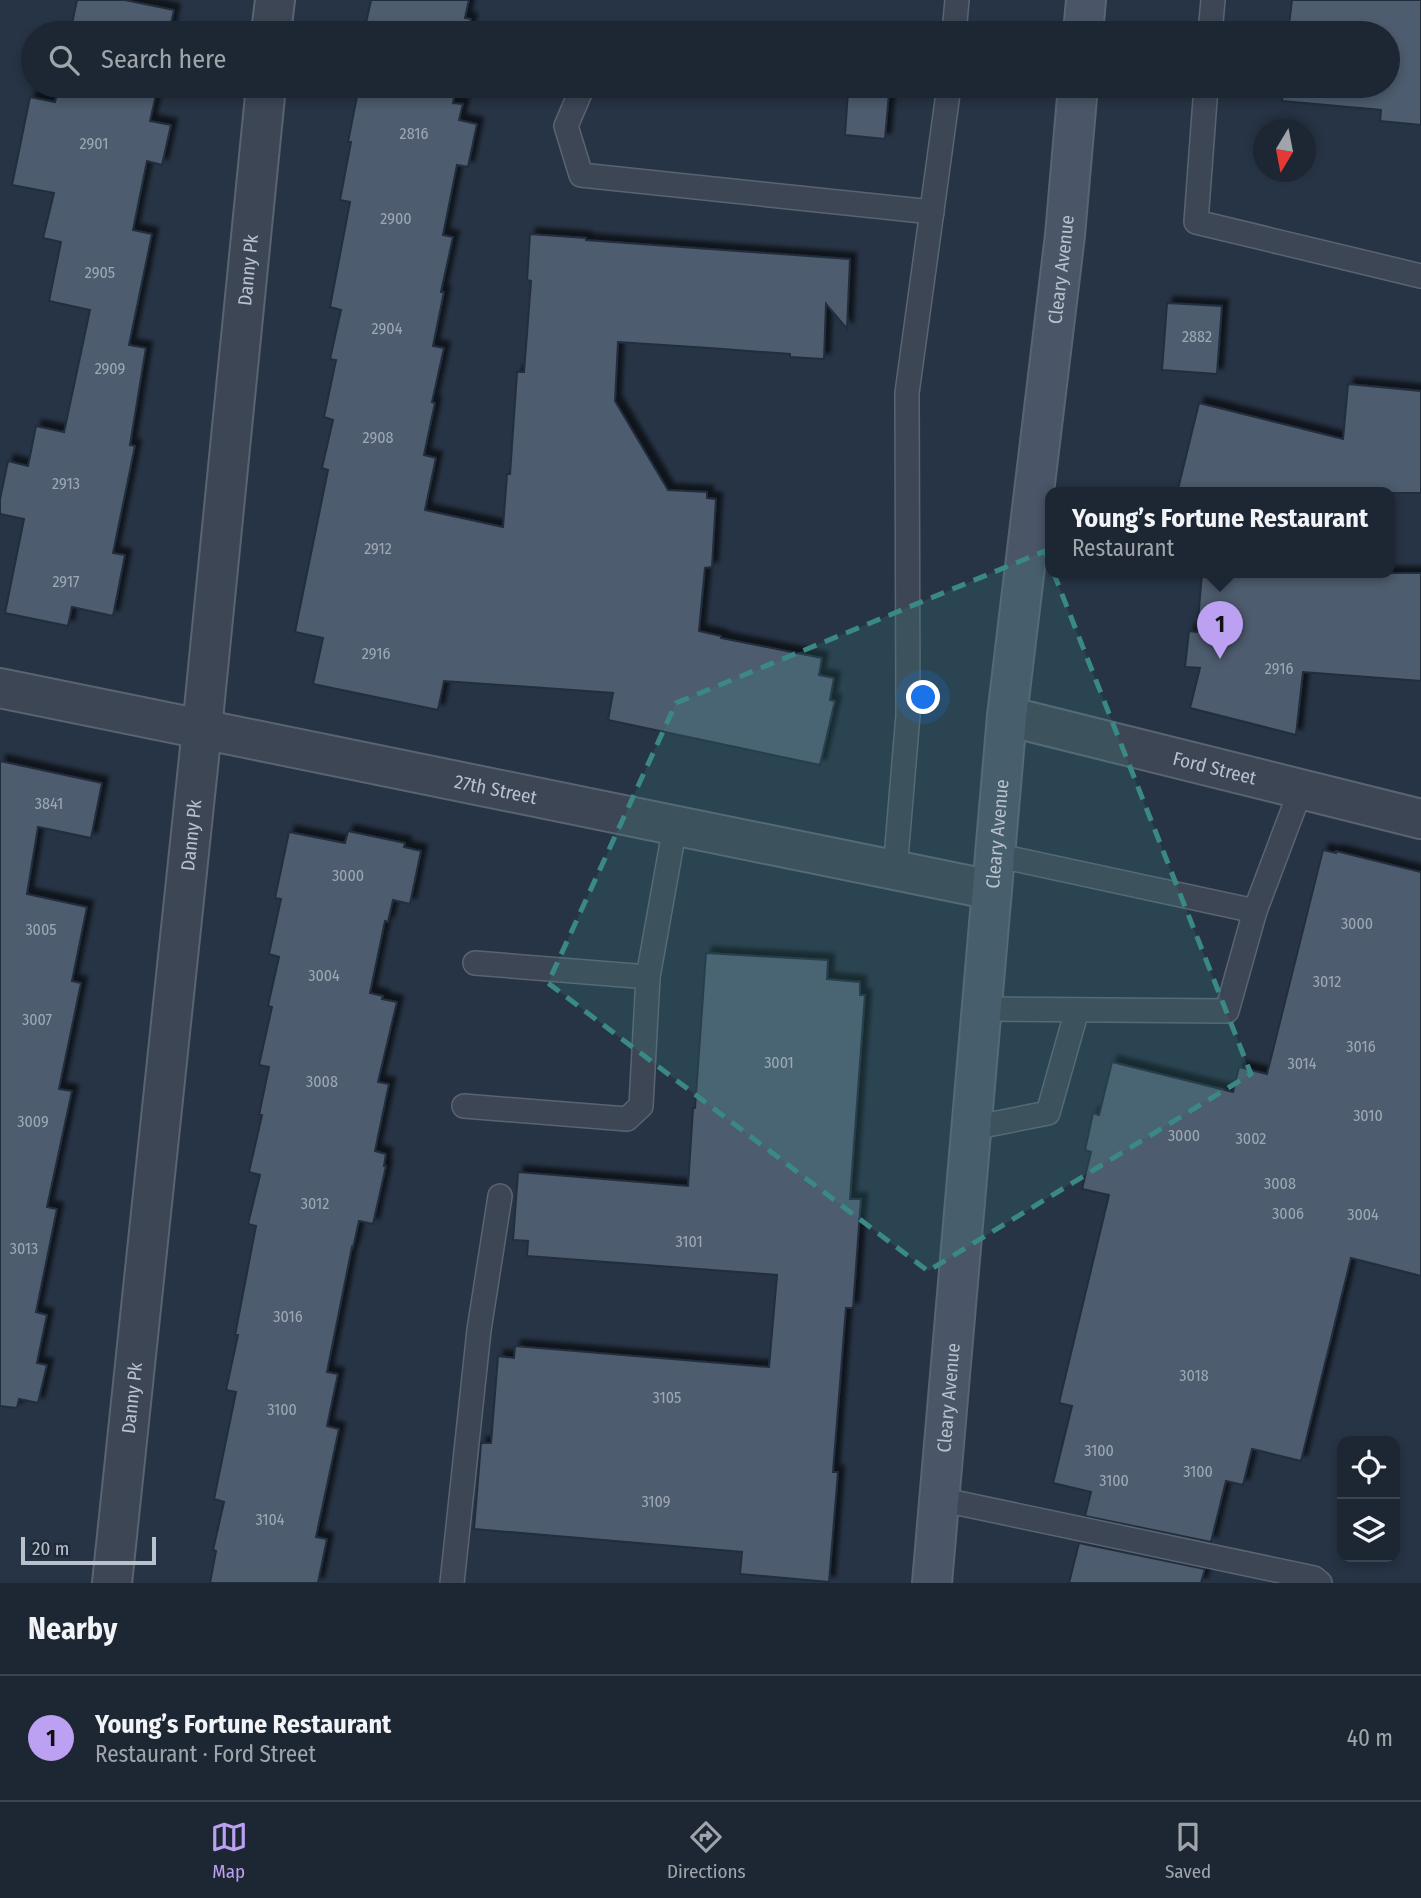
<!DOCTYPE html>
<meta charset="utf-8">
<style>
:root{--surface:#1d2734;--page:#252f3c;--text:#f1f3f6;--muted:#a0a5ac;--line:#3b444f;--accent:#bca0f2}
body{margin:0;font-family:"Fira Sans Condensed",sans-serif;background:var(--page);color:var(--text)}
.controls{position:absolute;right:21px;bottom:21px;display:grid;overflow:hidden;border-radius:14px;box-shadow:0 4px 10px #0003}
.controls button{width:63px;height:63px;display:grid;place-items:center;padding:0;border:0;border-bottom:2px solid var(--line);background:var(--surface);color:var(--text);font:35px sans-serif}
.compass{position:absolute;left:1253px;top:119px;width:63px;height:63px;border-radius:50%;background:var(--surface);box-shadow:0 4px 10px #0003;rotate:190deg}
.scale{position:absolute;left:21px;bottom:18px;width:135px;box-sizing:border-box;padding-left:7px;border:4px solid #b9c1cd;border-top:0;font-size:19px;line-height:24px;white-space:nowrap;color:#b9c1cd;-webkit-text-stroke:5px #202b3a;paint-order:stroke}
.you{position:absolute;left:924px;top:698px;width:24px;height:24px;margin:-18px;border:5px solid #fff;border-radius:50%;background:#1a73e8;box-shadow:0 0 0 10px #1a73e833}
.badge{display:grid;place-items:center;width:46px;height:46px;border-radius:50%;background:var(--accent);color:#111;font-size:23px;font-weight:700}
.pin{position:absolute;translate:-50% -58px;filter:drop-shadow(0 2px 4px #0008)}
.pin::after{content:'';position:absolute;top:37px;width:24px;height:21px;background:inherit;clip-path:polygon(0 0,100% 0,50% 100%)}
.popup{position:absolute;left:1045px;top:487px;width:350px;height:91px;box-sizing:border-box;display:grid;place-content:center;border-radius:14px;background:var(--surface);filter:drop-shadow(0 2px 5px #0005);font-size:23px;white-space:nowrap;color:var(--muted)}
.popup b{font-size:26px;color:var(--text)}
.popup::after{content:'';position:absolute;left:50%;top:100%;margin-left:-14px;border:14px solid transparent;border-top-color:var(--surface)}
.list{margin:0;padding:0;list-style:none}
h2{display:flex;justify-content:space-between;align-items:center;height:91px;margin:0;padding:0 28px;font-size:30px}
h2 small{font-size:23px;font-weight:400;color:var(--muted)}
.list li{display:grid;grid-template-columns:46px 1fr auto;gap:21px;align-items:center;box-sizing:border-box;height:126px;padding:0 28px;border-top:2px solid var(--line)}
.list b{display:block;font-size:26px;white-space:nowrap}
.list p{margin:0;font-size:23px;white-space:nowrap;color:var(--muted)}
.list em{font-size:23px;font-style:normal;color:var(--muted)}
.icon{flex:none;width:38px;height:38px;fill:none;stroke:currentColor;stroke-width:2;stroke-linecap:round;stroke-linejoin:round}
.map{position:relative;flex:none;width:1421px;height:1583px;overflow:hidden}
.search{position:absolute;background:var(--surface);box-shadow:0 4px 10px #0003;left:21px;right:21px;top:21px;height:77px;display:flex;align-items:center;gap:18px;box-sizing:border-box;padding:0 24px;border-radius:38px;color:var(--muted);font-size:26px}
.sheet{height:217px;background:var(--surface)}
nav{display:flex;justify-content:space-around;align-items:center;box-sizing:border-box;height:98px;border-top:2px solid var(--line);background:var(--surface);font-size:19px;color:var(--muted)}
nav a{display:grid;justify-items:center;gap:4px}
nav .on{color:var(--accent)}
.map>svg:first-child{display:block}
</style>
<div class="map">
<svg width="1421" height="1583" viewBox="0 0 1421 1583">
<defs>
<filter id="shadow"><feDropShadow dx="6" dy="-6" stdDeviation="2" flood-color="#0009"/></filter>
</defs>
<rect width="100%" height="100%" fill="#273445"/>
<!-- building -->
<g fill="#4e5b6e" stroke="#222d3c" stroke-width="2" filter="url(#shadow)">
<path d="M77,0H125L174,10L169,33H70Z"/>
<path d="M371,0H469L465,18L471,19L468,33H371L364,32Z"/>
<path d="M1292,0H1421V125L1380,121L1381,110L1282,101L1284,86H1388V33H1288Z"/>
<path d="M59,86H158L150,121L171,125L162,165L147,161L133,230L152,234L129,345L146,348L130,445L135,446L113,553L125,555L113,616L72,607L68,626L5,613L24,519L0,514V499L8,461L28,466L36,426L64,432L90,310L49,301L61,242L43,238L54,193L12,185L30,97L55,102Z"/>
<path d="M359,86H456L453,103L463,104L459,120L477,124L468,167L457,165L443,235L453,237L441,292H444L433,346L444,348L432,402L435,403L424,455L436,458L425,510L503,527L507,474H510L517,372H524L531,281L527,280L530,234L586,238V240L850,259L847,329L826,304L824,359L790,357V354L709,348L618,342L615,401L668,490L707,492V498L716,499L712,567L705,568L699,631L721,636V638L822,658L819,675L834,678L830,700L835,701L820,765L608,720L613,693L444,681L438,710L313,684L323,638L295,632L328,470L322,468L333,420L324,417L336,360L330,359L341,310L330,307L350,202L340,200L351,142H348Z"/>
<path d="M848,91L889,93L885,139L845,135Z"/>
<path d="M1167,303L1222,306L1217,374L1162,370Z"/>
<path d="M1348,384L1421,391V493H1177L1199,403L1343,439Z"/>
<path d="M1202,573H1421V681L1303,672L1296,735L1190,708L1200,668L1185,667L1189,631L1197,632Z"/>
<path d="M0,761L102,783L91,838L38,827L27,894L87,907L72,981L81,983L59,1089L72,1091L47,1207L57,1209L36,1312L47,1315L37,1363L47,1365L38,1403L19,1399L17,1408L0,1406Z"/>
<path d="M348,831L405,843L404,847L421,851L410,904L393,900L388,922L385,921L370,993L383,996L382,999L397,1002L378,1082L389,1084L375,1151L386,1154L384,1166H386L373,1224L359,1221L353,1248L352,1247L327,1372L338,1374L327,1426L339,1429L316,1537L327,1539L318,1583H210L216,1551L213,1550L224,1502L214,1499L236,1392L226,1390L238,1335H235L256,1226L248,1224L260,1175L249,1172L262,1115H259L269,1067L259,1065L272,1007L268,1006L279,957L269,954L281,899L275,898L289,832L345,843Z"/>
<path d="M1323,850L1336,853V851L1421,872V1276L1351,1258L1301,1461L1252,1449L1243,1485L1226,1481L1211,1542L1085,1516L1091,1492L1053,1483L1072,1406L1059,1403L1109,1195L1082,1189L1091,1152L1085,1150L1093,1113L1099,1115L1112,1062L1233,1092L1239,1067L1267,1074Z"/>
<path d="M706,953L828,960L827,979L860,982V995H865L850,1199H861L853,1308H846L833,1472H838L829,1582L740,1574L742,1552L474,1529L481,1443H491L498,1356L514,1358L515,1346L769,1367L777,1275L527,1256L528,1241L513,1240L518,1172L688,1186L693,1108H695Z"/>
<path d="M1079,1543L1205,1569L1201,1583H1069Z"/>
</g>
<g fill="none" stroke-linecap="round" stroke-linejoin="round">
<defs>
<g id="lane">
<path d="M954,33L957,0"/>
<path d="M1210,33L1213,0"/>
<path d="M583,86L566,126L581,175L932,212"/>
<path d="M1206,86L1196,222L1421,276"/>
<path d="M895,870L908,715L907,393L949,86"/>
<path d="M1255,911L1301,789"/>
<path d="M475,963L648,977"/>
<path d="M981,1009L1227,1011L1255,911L995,855"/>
<path d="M464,1106L627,1119L641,1106L648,977L675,826"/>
<path d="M972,1128L1048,1113L1077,1010"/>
<path d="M939,1499L1314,1578L1320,1583"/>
<path d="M452,1583L479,1330L500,1196"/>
</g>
<g id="street">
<path d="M271,33L275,0"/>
<path id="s1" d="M0,688L992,890"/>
<path id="s2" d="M1007,716L1421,819"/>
<path id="s3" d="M112,1583L202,729L266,86"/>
</g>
<g id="secondary">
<path d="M1083,33L1086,0"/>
<path id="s4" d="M932,1583L1007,716L1065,235L1078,86"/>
</g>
</defs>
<!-- lane casing -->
<use href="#lane" stroke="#5a6471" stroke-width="26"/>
<!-- street casing -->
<use href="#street" stroke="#5a6471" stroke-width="42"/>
<!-- secondary casing -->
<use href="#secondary" stroke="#5a6471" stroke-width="42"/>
<!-- lane -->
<use href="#lane" stroke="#3c4654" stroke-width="23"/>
<!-- street -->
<use href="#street" stroke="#3c4654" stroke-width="38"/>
<!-- secondary -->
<use href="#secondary" stroke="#4a5567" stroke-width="38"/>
</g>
<!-- marked area -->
<path fill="#3a8986" fill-opacity="0.2" stroke="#3a8986" stroke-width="5" stroke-dasharray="14 9" stroke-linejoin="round" d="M1045,551L1251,1074L928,1271L548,983L676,703Z"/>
<g text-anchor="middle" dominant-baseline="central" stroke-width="7" stroke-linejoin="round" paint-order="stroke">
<!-- number labels -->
<g font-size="16" fill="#9ea8b5">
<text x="414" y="133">2816</text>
<text x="94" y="143">2901</text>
<text x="396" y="218">2900</text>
<text x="100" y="272">2905</text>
<text x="387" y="328">2904</text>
<text x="1197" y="336">2882</text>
<text x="110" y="368">2909</text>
<text x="378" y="437">2908</text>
<text x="66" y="483">2913</text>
<text x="378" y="548">2912</text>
<text x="66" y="581">2917</text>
<text x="376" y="653">2916</text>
<text x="1279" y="668">2916</text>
<text x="49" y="803">3841</text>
<text x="348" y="875">3000</text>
<text x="1357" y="923">3000</text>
<text x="41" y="929">3005</text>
<text x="324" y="975">3004</text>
<text x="1327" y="981">3012</text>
<text x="37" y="1019">3007</text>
<text x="1361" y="1046">3016</text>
<text x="779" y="1062">3001</text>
<text x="1302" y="1063">3014</text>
<text x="322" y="1081">3008</text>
<text x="1368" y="1115">3010</text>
<text x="33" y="1121">3009</text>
<text x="1184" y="1135">3000</text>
<text x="1251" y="1138">3002</text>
<text x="1280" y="1183">3008</text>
<text x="315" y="1203">3012</text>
<text x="1288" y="1213">3006</text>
<text x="1363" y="1214">3004</text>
<text x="689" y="1241">3101</text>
<text x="24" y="1248">3013</text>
<text x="288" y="1316">3016</text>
<text x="1194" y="1375">3018</text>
<text x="667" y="1397">3105</text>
<text x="282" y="1409">3100</text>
<text x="1099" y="1450">3100</text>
<text x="1198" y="1471">3100</text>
<text x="1114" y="1480">3100</text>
<text x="656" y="1501">3109</text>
<text x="270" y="1519">3104</text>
</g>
<!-- street labels -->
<g font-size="19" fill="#b9c1cd" stroke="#202b3a">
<text stroke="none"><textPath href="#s3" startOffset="1320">Danny Pk</textPath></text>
<text stroke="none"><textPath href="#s4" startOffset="1320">Cleary Avenue</textPath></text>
<text stroke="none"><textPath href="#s2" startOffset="214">Ford Street</textPath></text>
<text stroke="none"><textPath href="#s1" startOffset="506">27th Street</textPath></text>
<text stroke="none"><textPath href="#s4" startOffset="752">Cleary Avenue</textPath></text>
<text stroke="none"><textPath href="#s3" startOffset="752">Danny Pk</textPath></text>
<text stroke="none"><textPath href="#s3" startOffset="186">Danny Pk</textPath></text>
<text stroke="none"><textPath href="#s4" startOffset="186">Cleary Avenue</textPath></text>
</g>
</g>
</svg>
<div class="controls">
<button><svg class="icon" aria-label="locate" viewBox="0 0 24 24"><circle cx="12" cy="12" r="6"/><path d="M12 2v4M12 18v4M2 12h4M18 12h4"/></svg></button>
<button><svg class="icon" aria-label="layers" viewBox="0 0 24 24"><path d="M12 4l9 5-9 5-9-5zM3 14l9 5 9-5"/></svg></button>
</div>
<svg class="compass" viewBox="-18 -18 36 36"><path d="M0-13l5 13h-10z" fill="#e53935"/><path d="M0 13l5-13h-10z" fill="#a0a5ac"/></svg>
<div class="scale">20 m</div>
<div class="you"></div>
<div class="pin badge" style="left:1220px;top:659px">1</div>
<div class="popup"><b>Young’s Fortune Restaurant</b>Restaurant</div>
<div class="search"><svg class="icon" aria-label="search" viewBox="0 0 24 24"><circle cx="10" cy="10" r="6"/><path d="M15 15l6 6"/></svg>Search here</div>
</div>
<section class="sheet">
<h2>Nearby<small></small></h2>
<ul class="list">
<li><span class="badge">1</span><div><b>Young’s Fortune Restaurant</b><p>Restaurant · Ford Street</p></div><em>40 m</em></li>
</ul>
</section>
<nav>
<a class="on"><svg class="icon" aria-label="map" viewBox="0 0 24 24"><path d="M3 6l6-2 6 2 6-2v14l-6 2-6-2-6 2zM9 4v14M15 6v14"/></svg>Map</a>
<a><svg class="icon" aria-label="directions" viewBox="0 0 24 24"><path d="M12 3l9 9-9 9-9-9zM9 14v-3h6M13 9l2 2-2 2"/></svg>Directions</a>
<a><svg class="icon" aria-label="saved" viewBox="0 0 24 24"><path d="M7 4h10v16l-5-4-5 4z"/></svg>Saved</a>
</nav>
